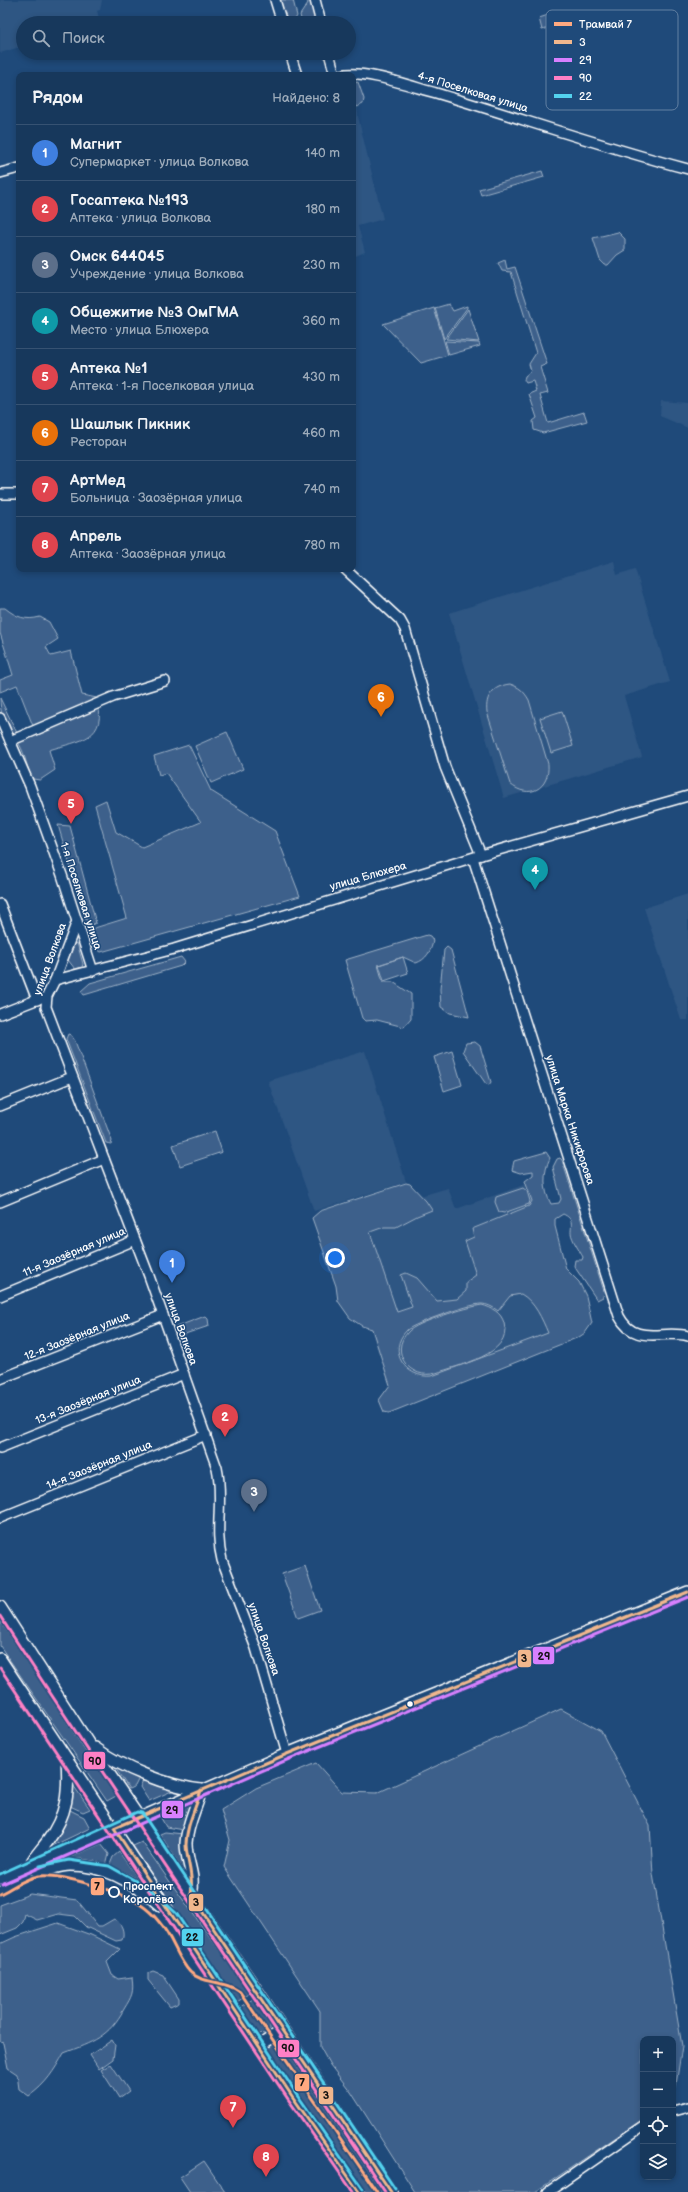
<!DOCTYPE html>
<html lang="ru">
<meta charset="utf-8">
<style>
:root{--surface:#17385c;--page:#203f62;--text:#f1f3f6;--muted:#9eacbb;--line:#365272;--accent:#ffd166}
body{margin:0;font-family:"Balsamiq Sans",sans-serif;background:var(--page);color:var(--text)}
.controls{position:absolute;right:12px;bottom:12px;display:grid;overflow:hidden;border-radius:8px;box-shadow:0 2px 6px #0003}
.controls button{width:36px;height:36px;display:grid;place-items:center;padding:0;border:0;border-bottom:1px solid var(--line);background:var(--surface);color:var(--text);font:20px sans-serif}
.you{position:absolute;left:335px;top:1258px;width:14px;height:14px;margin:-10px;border:3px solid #fff;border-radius:50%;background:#1a73e8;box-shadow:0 0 0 6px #1a73e833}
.badge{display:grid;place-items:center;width:26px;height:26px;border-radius:50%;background:var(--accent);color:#fff;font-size:13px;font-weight:700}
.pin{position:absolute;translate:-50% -33px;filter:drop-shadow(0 1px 2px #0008)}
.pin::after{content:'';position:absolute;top:21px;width:14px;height:12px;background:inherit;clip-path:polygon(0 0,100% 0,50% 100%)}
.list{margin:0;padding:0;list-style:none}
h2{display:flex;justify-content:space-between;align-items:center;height:52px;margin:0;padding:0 16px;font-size:17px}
h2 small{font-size:13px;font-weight:400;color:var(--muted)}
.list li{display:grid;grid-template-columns:26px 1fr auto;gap:12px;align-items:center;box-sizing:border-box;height:56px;padding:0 16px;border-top:1px solid var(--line)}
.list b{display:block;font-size:15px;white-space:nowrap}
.list p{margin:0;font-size:13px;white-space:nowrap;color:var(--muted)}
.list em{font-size:13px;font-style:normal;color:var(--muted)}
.icon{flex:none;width:22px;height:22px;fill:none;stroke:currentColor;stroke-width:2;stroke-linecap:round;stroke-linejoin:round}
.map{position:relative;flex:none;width:688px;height:2192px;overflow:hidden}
.search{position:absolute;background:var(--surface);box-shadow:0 2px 6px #0003;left:16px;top:16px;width:340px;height:44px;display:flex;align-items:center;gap:10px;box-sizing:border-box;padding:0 14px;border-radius:22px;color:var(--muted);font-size:15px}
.panel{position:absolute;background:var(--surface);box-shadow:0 2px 6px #0003;left:16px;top:72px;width:340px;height:500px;border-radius:8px}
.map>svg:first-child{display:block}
</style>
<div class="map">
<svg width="688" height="2192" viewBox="0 0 688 2192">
<rect width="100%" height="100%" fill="#1f4a7a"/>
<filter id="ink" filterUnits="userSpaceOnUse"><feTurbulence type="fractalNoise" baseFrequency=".025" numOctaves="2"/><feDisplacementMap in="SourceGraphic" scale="8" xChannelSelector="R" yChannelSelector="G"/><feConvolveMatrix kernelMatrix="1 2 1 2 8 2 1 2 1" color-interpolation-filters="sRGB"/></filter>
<g filter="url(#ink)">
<!-- built -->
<g fill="#2e5683">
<path d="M0,0H102L100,10L97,11L100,22L23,23V46L0,53Z"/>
<path d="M358,82L364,99L363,104L357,107L358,117L383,219L358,226L365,252L353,257V83Z"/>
<path d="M661,401L688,403V428L660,416Z"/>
<path d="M614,561L617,575L635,569L670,682L624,696L642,757L504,798L449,613Z"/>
<path d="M688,894V1020H681L644,908Z"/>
<path d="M365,1051L406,1182L314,1211L268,1081Z"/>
<path d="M537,1180L579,1333L394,1400L335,1221L448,1188L456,1209Z"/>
</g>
<!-- green -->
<g fill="#3c618b" stroke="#9eb0c5" fill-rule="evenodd">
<path d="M278,0H293L297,16L293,23H285Z"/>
<path d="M307,0H312L318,23H302L300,15L308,3Z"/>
<path d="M561,11L562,14L570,12L572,21L542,30L539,18Z"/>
<path d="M358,82L364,99L363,104L357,107L353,103V83Z"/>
<path d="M542,171L544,177L481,195L479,189Z"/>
<path d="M618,232L625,239V250L617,255L608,265H605L600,260L593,238Z"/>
<path d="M505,260L507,269L515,267L547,364L540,367L548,393L540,395L548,423L584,412L587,421L543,433L534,430L533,421L537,418L529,394L536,391L533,381L526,383L524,380L525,376L531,371L529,364L536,353L511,272L502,271L498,263Z"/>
<path d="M449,304L453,311L467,306V308L444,339L435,308Z"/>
<path d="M434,308L448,355L421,363L383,324Z"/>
<path d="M468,309L479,342L446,339Z"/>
<path d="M445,341L479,343L480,346L449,355Z"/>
<path d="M0,608H5C16,617 26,621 40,617L49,622L58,639L46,647L51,656L71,651L82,695L97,698C108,740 81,740 49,750L55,770L40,780L33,779C26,768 26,755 19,744C16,740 13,738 10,734C3,724 0,710 0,698L17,733L33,726L17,685L0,692V680L13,675L0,633Z"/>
<path d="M510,684C519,687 524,691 529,700L548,764C550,789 529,800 510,784L487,712C485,696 493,686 510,684Z"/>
<path d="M562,711L573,746L551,753L540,718Z"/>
<path d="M227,732L243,769L211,783L195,746Z"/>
<path d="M189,745L211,791L275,831L300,896L101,952L92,946L85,937L88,930L127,918L95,805L106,800L116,832L142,847L201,822L166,773L159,775L154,756Z"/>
<path d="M58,825L70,826L96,923L91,925L86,920Z"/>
<path d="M427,935L430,936L433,940C432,950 426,960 416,963L403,957L408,973L384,981L379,965L403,957L378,965L383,982H393L411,994V1019L404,1027L377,1020L365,1021L362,1018L345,960Z"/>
<path d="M77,943L83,964L82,967L75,969L68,960L74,944Z"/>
<path d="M447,947L451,950L469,1017L450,1013L441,1007L440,989L444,950Z"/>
<path d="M181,957L185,962L181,966L84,995L81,991L90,983Z"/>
<path d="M68,1034L71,1035L75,1041L112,1141L111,1144L106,1143L66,1039Z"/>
<path d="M475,1042L480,1046L491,1082L489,1085L486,1084L463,1051L466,1043Z"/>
<path d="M452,1051L462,1085L444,1091L434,1057Z"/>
<path d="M215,1131L222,1152L180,1166L173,1145Z"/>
<path d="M546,1152L550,1158C543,1172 543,1190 551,1204L559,1203L561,1199L553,1167L557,1159L560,1158L562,1160L604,1291L603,1297L597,1300L574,1266L575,1260H582L583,1257C579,1250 572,1240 571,1233C571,1224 574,1219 563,1214L555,1219V1226L566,1269L579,1282L586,1296L592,1323L585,1333L579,1337L389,1413L384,1412L379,1400L390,1385L372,1329L362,1326L350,1318L338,1301L336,1286L312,1218L320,1211L406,1183L410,1184L426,1201L432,1210L417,1216L396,1227H384L370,1232L397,1312L412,1307L401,1275L406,1273L417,1278L437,1301L457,1299L466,1291V1282L476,1275L465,1241L474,1237L472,1229L529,1206L532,1201L525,1181L533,1175V1171L521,1173L512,1170L514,1161ZM521,1294C535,1302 542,1319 548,1333L432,1376C406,1379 386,1351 407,1330C415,1323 470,1304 481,1304C487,1304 493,1307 498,1311L510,1296Z"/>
<path d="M523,1188L527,1191L530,1201L529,1204L504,1213L499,1212L495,1202L496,1197Z"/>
<path d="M482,1305C492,1308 501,1312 504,1323C513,1355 458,1365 436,1373C411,1381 388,1352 408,1332C416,1322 468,1307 482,1305Z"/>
<path d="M205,1316L208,1319L209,1326L185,1334L182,1339L174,1332L176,1327Z"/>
<path d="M305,1566L320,1610L298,1618L282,1574Z"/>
<path d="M0,1621L116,1796L107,1801L0,1646Z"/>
<path d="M561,1709L601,1731L650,1826L653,1874L682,2046L674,2098L673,2039H643V2119L535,2192H415L351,2092L330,2065L320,2047V2011L224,1867L230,1840L221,1810L256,1788L316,1763L342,1792L377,1793Z"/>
<path d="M112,1763L140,1776L135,1786L129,1789Z"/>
<path d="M144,1778L174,1790L149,1801L140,1787Z"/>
<path d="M73,1785L90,1809L83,1812L70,1806Z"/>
<path d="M192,1802L183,1830L166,1827L160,1816Z"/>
<path d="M70,1810L84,1817L90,1828L44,1850L63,1824Z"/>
<path d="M165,1832L183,1834L182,1853L186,1874L160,1834Z"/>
<path d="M142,1842C177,1893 215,1942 249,1994L237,2002L133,1846Z"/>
<path d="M101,1844L109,1854L106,1866L64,1860Z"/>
<path d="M119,1852L140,1882L109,1867L113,1857Z"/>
<path d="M30,1894L77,1900L98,1926H102L114,1919C122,1923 125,1932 122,1940L116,1941L86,1927L75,1916L58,1914L37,1920L25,1914L23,1922L17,1928L0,1935V1905Z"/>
<path d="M58,1923L91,1935L120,1949L107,1962L112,1975L118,1979L132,1977C134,1993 132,1996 124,2009C109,2037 93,2042 64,2053C54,2071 46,2084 29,2096L19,2089L17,2074L8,2068L3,2043L0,2042V1944L15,1937Z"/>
<path d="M153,1971L163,1975L179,1999V2003L170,2007L148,1980V1973Z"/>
<path d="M253,1999L270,2025V2029L265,2034L257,2033L240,2007Z"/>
<path d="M112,2040L115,2045L113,2059L99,2069L90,2055Z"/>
<path d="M274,2041L281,2042L382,2192H366L269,2050L271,2043Z"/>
<path d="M111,2064L129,2091L119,2098L101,2070Z"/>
<path d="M204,2161L225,2192H190L180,2177Z"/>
</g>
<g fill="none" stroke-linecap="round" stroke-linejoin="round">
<defs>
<g id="minor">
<path d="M275,0L282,23"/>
<path d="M315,0L321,23"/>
<path d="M290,53L297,75"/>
<path d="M329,53L335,75"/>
<path d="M341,75C363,69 413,87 436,93C520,118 603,147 688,169"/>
<path d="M0,173L19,168"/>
<path d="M0,494H19"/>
<path d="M345,569L400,620L405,629L445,767L481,855"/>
<path d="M0,718L30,786L62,875L93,971"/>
<path d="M10,741L113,697L165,681"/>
<path d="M473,858L619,1316C635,1347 663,1329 688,1336"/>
<path d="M0,904L37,1000"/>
<path d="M77,921L55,980L47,996L46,1007L149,1276L217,1468C224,1499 214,1529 222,1560L256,1648L287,1754"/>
<path d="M55,980L174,949L481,855L688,796"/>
<path d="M0,1014L41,998"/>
<path d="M0,1106L72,1077"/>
<path d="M0,1202L104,1159"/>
<path d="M0,1296L135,1240"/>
<path d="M0,1379L163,1315"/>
<path d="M0,1448L184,1374"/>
<path d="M0,1518L206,1435"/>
<path d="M673,2111L688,2107"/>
<path d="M548,2192L643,2126"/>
</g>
<g id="major">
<path d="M0,1607L88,1743L258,1992L391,2192"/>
<path d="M0,1659L292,2096L359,2192"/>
<path d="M95,1748C122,1768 167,1786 201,1790"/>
<path d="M29,1867C47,1875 53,1865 70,1865C105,1865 136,1883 161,1906"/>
<path d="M29,1867C34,1857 41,1850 47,1842C68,1814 69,1791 67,1759"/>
<path d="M0,1879L287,1754L688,1592"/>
<path d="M191,1895C196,1876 186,1862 186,1843C187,1824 196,1809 201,1790"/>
<path d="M259,2046L283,2030"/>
</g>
</defs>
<!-- minor casing -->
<use href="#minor" stroke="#fff" stroke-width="12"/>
<!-- major casing -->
<use href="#major" stroke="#fff" stroke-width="14"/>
<!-- minor -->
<use href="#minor" stroke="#1f4a7a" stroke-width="9"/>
<!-- major -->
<use href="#major" stroke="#1f4a7a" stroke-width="11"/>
<defs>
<g id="bus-1">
<path d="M201,1790C196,1808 186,1826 186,1845C187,1862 194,1877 191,1895L391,2192"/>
<path d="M359,2192L292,2096L114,1828L287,1754L688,1592"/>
</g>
<path id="bus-2" d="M2,1884L289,1759L688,1597"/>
<g id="bus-3">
<path d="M0,1616C125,1810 257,2000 385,2192"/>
<path d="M0,1668L288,2099L353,2192"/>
</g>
<g id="bus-4">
<path d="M40,1866L69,1860L109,1866L150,1889L176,1913L296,2093L363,2189"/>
<path d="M0,1874L137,1812L142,1813L395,2189"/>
</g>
</defs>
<!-- bus-1 casing -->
<use href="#bus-1" stroke="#1f4a7a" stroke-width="6"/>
<!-- bus-2 casing -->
<use href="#bus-2" stroke="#1f4a7a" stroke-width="6"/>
<!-- bus-3 casing -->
<use href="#bus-3" stroke="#1f4a7a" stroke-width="6"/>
<!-- bus-4 casing -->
<use href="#bus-4" stroke="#1f4a7a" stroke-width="6"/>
<!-- bus-1 -->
<use href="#bus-1" stroke="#f1b78d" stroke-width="3"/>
<!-- bus-2 -->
<use href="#bus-2" stroke="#d880ff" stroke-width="3"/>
<!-- bus-3 -->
<use href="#bus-3" stroke="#ff80c5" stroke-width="3"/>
<!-- bus-4 -->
<use href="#bus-4" stroke="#53d2ee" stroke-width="3"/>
<defs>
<path id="tram-1" d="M0,1894C12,1888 25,1878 39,1876C61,1873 117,1891 138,1903C146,1908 154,1915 160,1923C173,1938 177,1958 190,1972C202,1984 225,1980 240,1992L377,2192"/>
</defs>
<!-- tram-1 casing -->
<use href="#tram-1" stroke="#1f4a7a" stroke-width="6"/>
<!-- tram-1 -->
<use href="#tram-1" stroke="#ffa980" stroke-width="3"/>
</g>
</g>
<!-- markers -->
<circle fill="#fff" stroke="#1f4a7a" stroke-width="1.5" cx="410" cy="1704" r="3.5"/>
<circle fill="#1f4a7a" stroke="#fff" stroke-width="2" cx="114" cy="1892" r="5"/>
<g text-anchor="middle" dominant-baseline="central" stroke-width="3" stroke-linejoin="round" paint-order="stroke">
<!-- street labels -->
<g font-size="11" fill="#fff" stroke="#1f4a7a">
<text transform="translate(473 92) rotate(17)">4-я Поселковая улица</text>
<text transform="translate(368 876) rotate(-16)">улица Блюхера</text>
<text transform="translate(81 896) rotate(72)">1-я Поселковая улица</text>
<text transform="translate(50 959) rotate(-70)">улица Волкова</text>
<text transform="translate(570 1120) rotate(72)">улица Марка Никифорова</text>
<text transform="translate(74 1252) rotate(-23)">11-я Заозёрная улица</text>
<text transform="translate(181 1329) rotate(70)">улица Волкова</text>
<text transform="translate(77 1336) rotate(-22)">12-я Заозёрная улица</text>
<text transform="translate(88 1400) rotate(-22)">13-я Заозёрная улица</text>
<text transform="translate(99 1465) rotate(-22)">14-я Заозёрная улица</text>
<text transform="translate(264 1639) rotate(71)">улица Волкова</text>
</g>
<!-- stop labels -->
<g font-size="11" font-weight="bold" fill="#fff" stroke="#1f4a7a" text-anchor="start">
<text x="123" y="1886">Проспект<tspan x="123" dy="13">Королёва</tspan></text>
</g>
</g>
<!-- legend -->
<rect x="546" y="10" width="132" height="100" rx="6" fill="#1f4a7a" stroke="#6280a2" stroke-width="1"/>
<rect x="554" y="22" width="18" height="4" fill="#ffa980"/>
<rect x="554" y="40" width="18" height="4" fill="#f1b78d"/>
<rect x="554" y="58" width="18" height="4" fill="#d880ff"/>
<rect x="554" y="76" width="18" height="4" fill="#ff80c5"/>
<rect x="554" y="94" width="18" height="4" fill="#53d2ee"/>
<g font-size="11" fill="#fff">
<text x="579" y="28">Трамвай 7</text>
<text x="579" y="46">3</text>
<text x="579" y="64">29</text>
<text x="579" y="82">90</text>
<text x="579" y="100">22</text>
</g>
<g stroke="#1f4a7a" stroke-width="1.5">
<rect x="532" y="1646" width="23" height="19" rx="4" fill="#d880ff"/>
<rect x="517" y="1649" width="15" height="19" rx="4" fill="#f1b78d"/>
<rect x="83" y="1751" width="23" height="19" rx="4" fill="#ff80c5"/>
<rect x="161" y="1800" width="23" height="19" rx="4" fill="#d880ff"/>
<rect x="90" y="1877" width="15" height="19" rx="4" fill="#ffa980"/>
<rect x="188" y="1893" width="16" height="19" rx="4" fill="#f1b78d"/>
<rect x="181" y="1928" width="23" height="19" rx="4" fill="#53d2ee"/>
<rect x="277" y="2039" width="23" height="19" rx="4" fill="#ff80c5"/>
<rect x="294" y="2073" width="16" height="19" rx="4" fill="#ffa980"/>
<rect x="318" y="2086" width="16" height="19" rx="4" fill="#f1b78d"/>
</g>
<g font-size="11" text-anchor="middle" font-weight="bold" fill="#111">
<text x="544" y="1660">29</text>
<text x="524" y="1662">3</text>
<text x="95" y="1765">90</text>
<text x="172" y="1814">29</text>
<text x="97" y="1890">7</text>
<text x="196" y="1906">3</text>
<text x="192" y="1941">22</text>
<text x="288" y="2052">90</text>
<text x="302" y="2086">7</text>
<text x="326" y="2099">3</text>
</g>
</svg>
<div class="controls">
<button>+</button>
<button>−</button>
<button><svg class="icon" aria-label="locate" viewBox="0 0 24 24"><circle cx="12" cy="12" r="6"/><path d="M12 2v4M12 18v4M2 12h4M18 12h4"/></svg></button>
<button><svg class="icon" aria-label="layers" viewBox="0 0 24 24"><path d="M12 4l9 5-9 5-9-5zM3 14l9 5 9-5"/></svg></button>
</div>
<div class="you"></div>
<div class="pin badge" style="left:172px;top:1283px;background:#3f7fe0">1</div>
<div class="pin badge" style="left:225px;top:1437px;background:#e0444e">2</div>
<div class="pin badge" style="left:254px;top:1512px;background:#5c6f8a">3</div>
<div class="pin badge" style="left:535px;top:890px;background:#0f9aa8">4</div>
<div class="pin badge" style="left:71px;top:824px;background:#e0444e">5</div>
<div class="pin badge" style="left:381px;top:717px;background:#e8710a">6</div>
<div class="pin badge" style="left:233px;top:2128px;background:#e0444e">7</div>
<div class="pin badge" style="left:266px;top:2177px;background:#e0444e">8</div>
<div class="search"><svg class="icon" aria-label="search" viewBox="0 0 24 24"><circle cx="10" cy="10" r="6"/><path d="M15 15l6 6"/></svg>Поиск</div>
<section class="panel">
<h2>Рядом<small>Найдено: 8</small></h2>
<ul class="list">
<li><span class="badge" style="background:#3f7fe0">1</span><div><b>Магнит</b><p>Супермаркет · улица Волкова</p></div><em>140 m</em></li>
<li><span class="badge" style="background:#e0444e">2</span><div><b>Госаптека №193</b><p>Аптека · улица Волкова</p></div><em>180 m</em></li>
<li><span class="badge" style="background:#5c6f8a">3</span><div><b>Омск 644045</b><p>Учреждение · улица Волкова</p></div><em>230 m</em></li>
<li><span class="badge" style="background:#0f9aa8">4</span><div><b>Общежитие №3 ОмГМА</b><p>Место · улица Блюхера</p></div><em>360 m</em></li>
<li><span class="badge" style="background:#e0444e">5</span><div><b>Аптека №1</b><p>Аптека · 1-я Поселковая улица</p></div><em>430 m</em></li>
<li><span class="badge" style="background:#e8710a">6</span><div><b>Шашлык Пикник</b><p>Ресторан</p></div><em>460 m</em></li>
<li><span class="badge" style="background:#e0444e">7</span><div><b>АртМед</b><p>Больница · Заозёрная улица</p></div><em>740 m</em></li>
<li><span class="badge" style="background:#e0444e">8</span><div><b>Апрель</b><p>Аптека · Заозёрная улица</p></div><em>780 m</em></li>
</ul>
</section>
</div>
